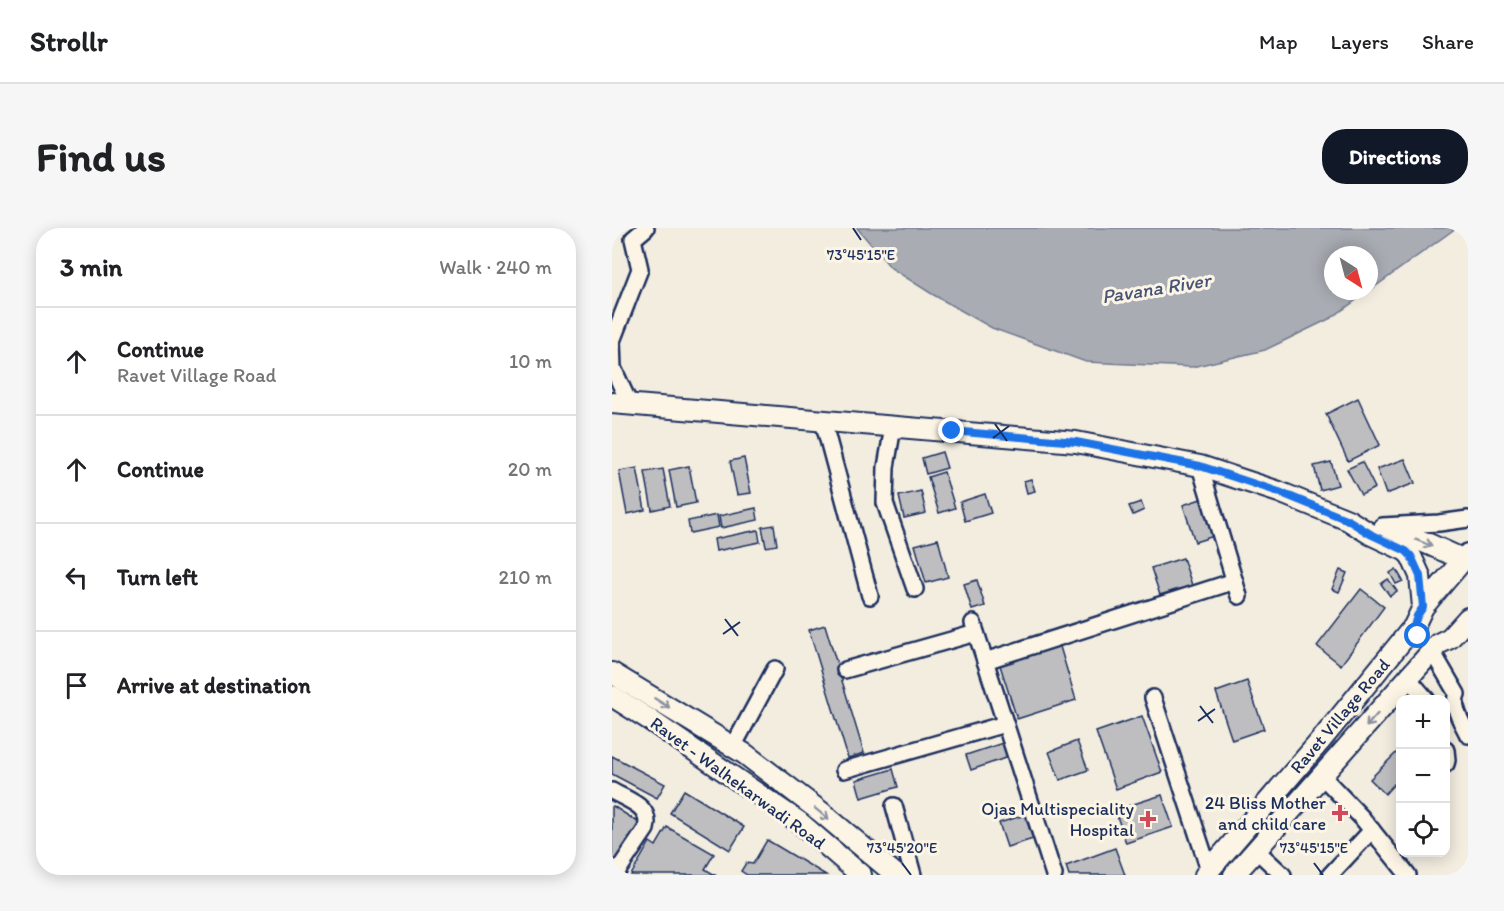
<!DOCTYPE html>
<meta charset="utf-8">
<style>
:root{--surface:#fff;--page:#f6f6f6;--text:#202124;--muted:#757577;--line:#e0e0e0;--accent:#111827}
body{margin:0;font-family:Itim,sans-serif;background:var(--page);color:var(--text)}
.controls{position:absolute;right:18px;bottom:18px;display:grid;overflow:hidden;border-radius:12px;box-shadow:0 3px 15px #0003}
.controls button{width:54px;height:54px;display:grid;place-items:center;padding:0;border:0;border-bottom:2px solid var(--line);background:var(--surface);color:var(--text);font:30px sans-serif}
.compass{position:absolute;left:712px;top:18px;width:54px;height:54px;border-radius:50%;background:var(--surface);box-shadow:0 3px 15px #0003;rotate:144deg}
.stop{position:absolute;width:18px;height:18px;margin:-14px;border:4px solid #1a73e8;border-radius:50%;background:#fff}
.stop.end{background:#1a73e8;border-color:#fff;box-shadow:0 2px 6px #0008}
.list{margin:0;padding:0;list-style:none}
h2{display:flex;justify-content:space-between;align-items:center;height:78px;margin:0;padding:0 24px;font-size:26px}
h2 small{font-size:20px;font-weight:400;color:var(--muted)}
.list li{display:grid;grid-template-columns:39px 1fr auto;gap:18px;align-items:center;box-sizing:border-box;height:108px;padding:0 24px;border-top:2px solid var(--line)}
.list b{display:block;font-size:22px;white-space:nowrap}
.list p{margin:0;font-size:20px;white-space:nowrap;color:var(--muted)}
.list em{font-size:20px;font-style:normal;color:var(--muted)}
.icon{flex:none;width:33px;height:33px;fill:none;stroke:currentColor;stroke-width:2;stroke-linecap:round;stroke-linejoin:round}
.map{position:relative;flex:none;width:856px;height:647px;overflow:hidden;border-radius:24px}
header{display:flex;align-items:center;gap:36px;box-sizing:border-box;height:84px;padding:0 30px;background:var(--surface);border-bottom:2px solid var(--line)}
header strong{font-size:28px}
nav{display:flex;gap:33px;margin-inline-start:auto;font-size:21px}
.intro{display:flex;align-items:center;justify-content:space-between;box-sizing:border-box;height:144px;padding:0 36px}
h1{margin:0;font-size:42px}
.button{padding:15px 27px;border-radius:24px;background:var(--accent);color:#fff;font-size:21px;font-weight:700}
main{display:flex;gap:36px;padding:0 36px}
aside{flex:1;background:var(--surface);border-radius:24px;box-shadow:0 3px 15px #0003}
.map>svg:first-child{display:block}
</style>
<header>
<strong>Strollr</strong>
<nav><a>Map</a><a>Layers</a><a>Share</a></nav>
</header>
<div class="intro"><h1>Find us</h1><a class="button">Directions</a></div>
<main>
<aside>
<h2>3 min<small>Walk · 240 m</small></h2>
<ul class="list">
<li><svg class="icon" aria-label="ahead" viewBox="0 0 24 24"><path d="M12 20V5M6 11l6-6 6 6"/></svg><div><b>Continue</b><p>Ravet Village Road</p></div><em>10 m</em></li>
<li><svg class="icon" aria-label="ahead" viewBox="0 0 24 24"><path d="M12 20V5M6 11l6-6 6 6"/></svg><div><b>Continue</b></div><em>20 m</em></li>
<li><svg class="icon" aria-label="left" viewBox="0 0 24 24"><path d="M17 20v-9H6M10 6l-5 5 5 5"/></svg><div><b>Turn left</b></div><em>210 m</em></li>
<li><svg class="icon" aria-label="arrive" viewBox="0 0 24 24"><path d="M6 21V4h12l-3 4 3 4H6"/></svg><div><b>Arrive at destination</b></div></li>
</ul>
</aside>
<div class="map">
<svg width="856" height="647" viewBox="0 0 856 647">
<rect width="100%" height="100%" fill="#f3ede0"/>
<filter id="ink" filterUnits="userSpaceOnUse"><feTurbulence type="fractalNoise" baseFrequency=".0167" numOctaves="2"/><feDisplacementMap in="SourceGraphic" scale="12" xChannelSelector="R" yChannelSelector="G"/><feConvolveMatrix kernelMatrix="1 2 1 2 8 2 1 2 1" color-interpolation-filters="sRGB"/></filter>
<g filter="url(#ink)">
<!-- water -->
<path fill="#a9acb3" stroke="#707a91" stroke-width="1.5" d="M245,0H844L757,63V27H721V63H757L719,90L653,122L580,139L474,134L380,100L320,66L279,40Z"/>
<!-- building -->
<g fill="#bebec0" stroke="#1b2f5e" stroke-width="1.5">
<path d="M746,170L768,217L736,233L714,186Z"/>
<path d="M330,224L335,240L314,246L310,230Z"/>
<path d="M132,230L139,265L125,267L118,233Z"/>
<path d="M793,231L803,255L774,266L765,241Z"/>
<path d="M719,234L726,257L708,262L702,238Z"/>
<path d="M750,234L763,260L749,267L735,241Z"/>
<path d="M77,238L84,275L64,279L57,242Z"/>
<path d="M25,240L33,282L15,286L7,243Z"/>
<path d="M51,241L58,278L40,282L33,244Z"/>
<path d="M332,244L343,280L327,285L316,249Z"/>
<path d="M419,251L423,263L415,265L412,253Z"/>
<path d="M309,263L314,285L292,290L287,268Z"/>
<path d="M373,266L379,285L353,293L348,274Z"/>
<path d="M589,271L602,308L583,314L571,277Z"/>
<path d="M529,274L532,282L521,287L517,278Z"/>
<path d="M144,280L146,292L109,300L107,288Z"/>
<path d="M105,287L107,299L78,305L76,293Z"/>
<path d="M162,297L165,317L154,319L150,299Z"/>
<path d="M146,302L148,314L104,323L102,311Z"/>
<path d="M326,311L336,349L314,355L303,317Z"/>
<path d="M571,330L580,357L548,367L539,340Z"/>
<path d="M784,341L791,353L784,356L778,345Z"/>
<path d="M728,342L735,345L727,364L720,361Z"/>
<path d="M776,351L785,363L778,368L769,356Z"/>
<path d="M365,352L373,378L360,382L352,356Z"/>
<path d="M749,361L772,379L729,437L705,418Z"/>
<path d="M213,397L252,525L236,530L197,402Z"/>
<path d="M446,412L464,472L405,491L386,431Z"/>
<path d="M635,453L652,501L620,512L604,464Z"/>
<path d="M530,488L550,544L504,561L484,504Z"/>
<path d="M465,513L476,542L448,552L437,524Z"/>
<path d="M394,514L399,528L359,542L354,527Z"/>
<path d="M788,521V562L782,556L773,566L758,551Z"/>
<path d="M0,528L53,556L45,570L0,546Z"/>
<path d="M281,541L286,559L249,570L244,552Z"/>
<path d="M72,562L132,599L118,622L58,585Z"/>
<path d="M550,567L561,599L514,615L503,582Z"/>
<path d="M1,578L29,596L0,644V579Z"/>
<path d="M413,587L421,611L395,619L387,595Z"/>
<path d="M55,599L102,626L93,641L103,647H19L38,614L44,618Z"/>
<path d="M155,612L214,647H135L129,643L134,635L141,636Z"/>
<path d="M503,620L513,647H457L454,638Z"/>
</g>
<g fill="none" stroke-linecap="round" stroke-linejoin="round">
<defs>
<g id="minor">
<path d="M18,177L1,140L0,113L28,41L21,11L34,0"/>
<path d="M211,193L258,368"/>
<path d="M281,199L274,239L273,275L303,361"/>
<path d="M588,238L627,368"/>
<path d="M770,298L827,295L856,291"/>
<path d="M361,395L442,647"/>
<path d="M820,423L845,466C839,479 851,496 856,507"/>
<path d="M373,433L623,353"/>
<path d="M233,442L364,405"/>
<path d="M796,450L815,472"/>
<path d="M541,470L597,642"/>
<path d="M121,519L163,441"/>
<path d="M834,522L835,532L834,536"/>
<path d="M232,542L393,496"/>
<path d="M710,548L750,590L796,647"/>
<path d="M0,563C17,573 40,578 34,601L3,647"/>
<path d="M282,578L301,647"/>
<path d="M644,622L671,647"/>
<path d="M718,647L760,602"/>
</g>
<g id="major">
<path d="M0,175L464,214L588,238L667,264L736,292L760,307L794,323L799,328L808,348L811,379"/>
<path d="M773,301L812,314L850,331"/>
<path d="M0,445L133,526L209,584L284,647"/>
<path d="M0,468L35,490L187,594L249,647"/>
<path d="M593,647L710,511L802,398L811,379L856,326"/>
<path d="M622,647L820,423L826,416L838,410L856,390"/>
</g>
</defs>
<!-- minor casing -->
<use href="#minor" stroke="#1b2f5e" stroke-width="20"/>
<!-- major casing -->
<use href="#major" stroke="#1b2f5e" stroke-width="24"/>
<!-- minor -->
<use href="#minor" stroke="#fcf5e5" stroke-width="15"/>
<!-- major -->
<use href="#major" stroke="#fcf5e5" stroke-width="20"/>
</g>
<!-- one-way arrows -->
<defs><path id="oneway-shaft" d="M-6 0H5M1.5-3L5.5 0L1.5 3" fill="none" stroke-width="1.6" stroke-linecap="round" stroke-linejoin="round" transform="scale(1.5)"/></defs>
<g stroke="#8c92a2">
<use href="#oneway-shaft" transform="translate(812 315) rotate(22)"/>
<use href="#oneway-shaft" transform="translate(50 475) rotate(32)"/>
<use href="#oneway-shaft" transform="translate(760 492) rotate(131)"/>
<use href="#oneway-shaft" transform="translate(210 586) rotate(39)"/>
</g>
</g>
<g fill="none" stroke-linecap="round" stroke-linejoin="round" filter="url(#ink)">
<!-- route -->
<path stroke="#1a73e8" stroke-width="8" d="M340,203L464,214L588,238L667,264L736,292L760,307L794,323L799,328L808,348L811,379L805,388L802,398L806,408"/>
</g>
<!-- ticks -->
<path fill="none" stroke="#1b2f5e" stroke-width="2" d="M241,0L249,12M383,196L395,213M381,210L397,198M113,391L126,408M111,406L128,394M588,478L601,495M586,493L603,481M290,635L299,647M702,635L711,647"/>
<!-- markers -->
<g fill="#d1495b" stroke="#fcf5e5" stroke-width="2">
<path d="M725 576h6v6h6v6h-6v6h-6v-6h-6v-6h6z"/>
<path d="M533 582h6v6h6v6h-6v6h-6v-6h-6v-6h6z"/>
</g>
<g text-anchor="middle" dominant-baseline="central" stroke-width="6" stroke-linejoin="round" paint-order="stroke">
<!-- street labels -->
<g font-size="18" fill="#1b2f5e" stroke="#fcf5e5">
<text transform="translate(728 488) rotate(-50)">Ravet Village Road</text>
<text transform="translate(126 555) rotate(36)">Ravet - Walhekarwadi Road</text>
</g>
<!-- poi labels -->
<g font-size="18" fill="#1b2f5e" stroke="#fcf5e5" text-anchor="end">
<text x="714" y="575">24 Bliss Mother<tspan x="714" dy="21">and child care</tspan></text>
<text x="522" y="581">Ojas Multispeciality<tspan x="522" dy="21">Hospital</tspan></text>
</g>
<!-- water labels -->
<g font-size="20" font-style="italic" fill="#465478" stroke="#fcf5e5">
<text transform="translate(544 60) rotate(-9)">Pavana River</text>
</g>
</g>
<g font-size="15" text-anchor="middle" fill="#1b2f5e" stroke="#fcf5e5" stroke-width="6" stroke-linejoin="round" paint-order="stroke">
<text x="249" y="32">73°45'15"E</text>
<text x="290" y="625">73°45'20"E</text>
<text x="702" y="625">73°45'15"E</text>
</g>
</svg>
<div class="controls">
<button>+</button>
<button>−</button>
<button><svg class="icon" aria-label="locate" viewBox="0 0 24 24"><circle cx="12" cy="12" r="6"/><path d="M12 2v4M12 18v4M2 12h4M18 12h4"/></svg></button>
</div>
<svg class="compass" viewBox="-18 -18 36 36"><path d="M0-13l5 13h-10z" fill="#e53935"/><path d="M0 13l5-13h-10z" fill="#757577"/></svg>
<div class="stop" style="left:806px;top:408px"></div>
<div class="stop end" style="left:340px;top:203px"></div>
</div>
</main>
